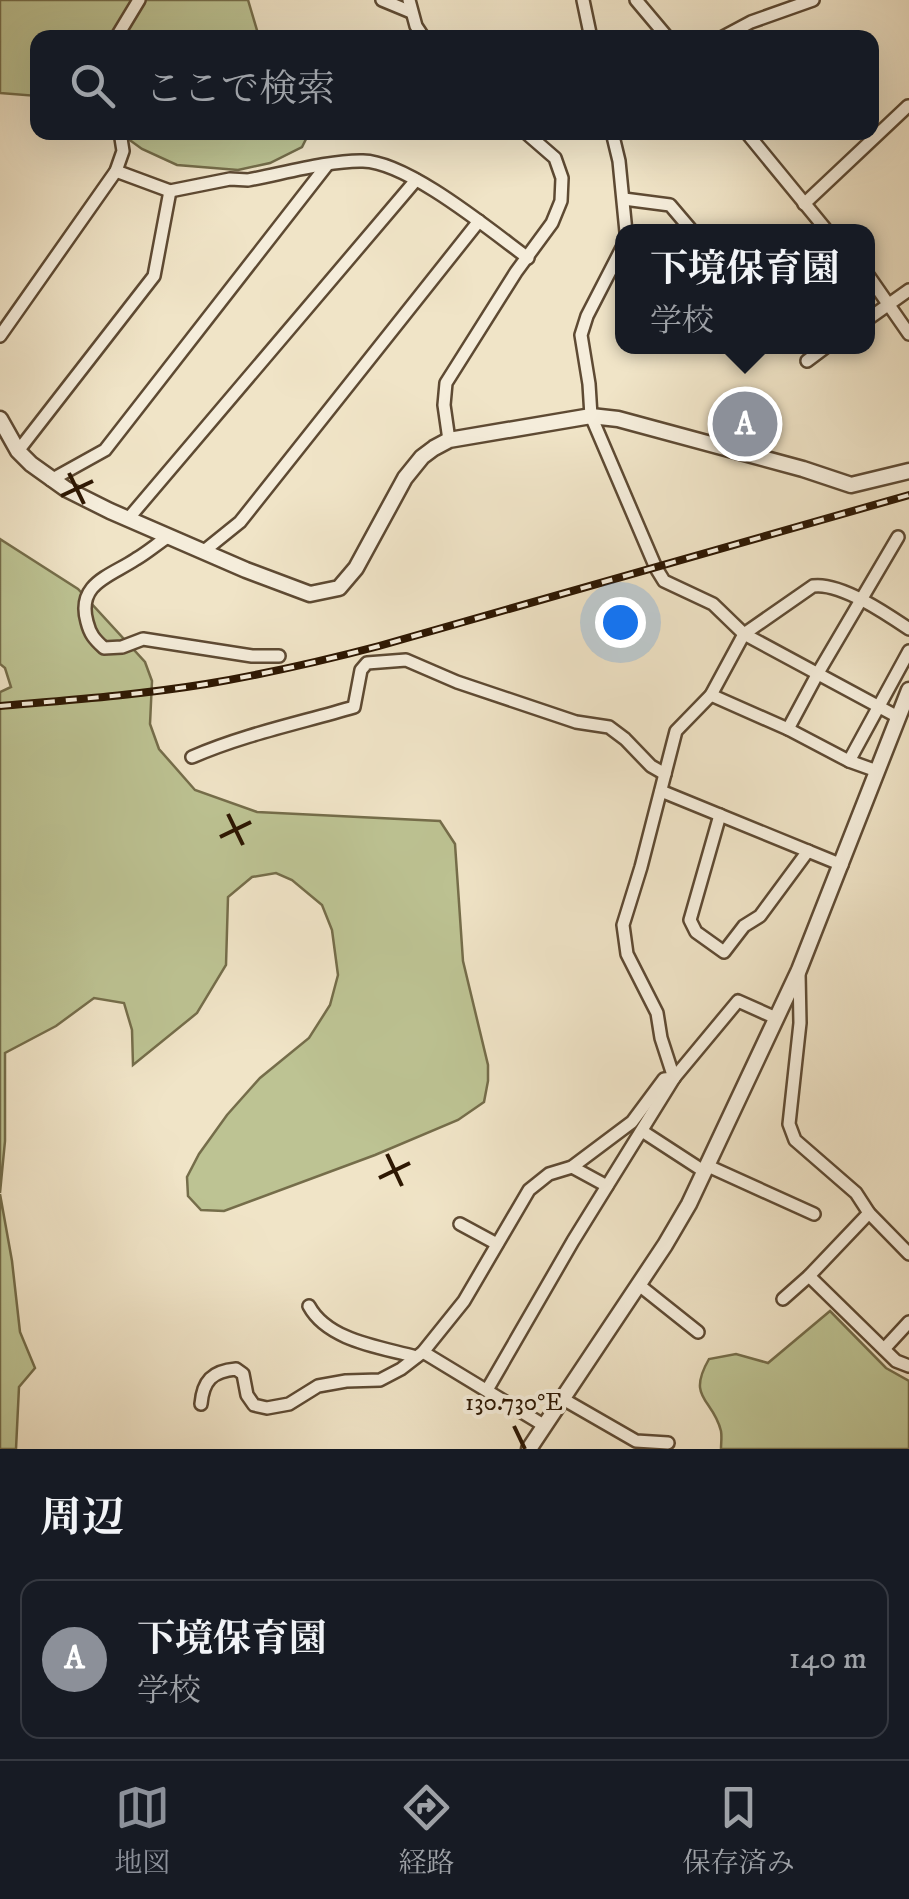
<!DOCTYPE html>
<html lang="ja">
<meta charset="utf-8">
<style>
:root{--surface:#171b24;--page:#242831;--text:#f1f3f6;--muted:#9ea1a6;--line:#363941;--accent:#8c9099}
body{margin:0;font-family:"IM FELL DW Pica","Noto Serif JP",serif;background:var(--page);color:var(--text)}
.you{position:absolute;left:620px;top:622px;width:35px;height:35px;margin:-25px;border:8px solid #fff;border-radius:50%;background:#1a73e8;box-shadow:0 0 0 15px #1a73e833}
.badge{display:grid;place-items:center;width:65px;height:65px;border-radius:50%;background:var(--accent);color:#fff;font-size:32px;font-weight:700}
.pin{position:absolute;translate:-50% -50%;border:5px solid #fff;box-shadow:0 2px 10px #0006}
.popup{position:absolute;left:615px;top:224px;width:260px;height:130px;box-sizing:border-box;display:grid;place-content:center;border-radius:20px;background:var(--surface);filter:drop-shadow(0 2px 8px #0005);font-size:32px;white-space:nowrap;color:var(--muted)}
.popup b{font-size:38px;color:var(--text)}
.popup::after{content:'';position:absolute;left:50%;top:100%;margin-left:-20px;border:20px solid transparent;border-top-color:var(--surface)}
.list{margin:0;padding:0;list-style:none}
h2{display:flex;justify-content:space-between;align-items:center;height:130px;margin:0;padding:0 40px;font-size:42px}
h2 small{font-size:32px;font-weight:400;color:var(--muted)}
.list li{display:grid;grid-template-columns:65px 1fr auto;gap:30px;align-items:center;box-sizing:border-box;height:160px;margin:0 20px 20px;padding:0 20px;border:2px solid var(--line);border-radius:20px}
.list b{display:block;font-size:38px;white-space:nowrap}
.list p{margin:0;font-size:32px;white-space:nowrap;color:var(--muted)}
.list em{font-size:32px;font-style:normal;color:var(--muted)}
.icon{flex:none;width:55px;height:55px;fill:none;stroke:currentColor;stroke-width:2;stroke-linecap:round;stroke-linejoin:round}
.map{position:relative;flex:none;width:909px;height:1449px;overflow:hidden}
.search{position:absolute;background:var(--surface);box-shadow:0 10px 40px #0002;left:30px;right:30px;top:30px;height:110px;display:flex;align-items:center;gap:25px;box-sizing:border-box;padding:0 35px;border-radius:20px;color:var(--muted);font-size:38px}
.sheet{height:310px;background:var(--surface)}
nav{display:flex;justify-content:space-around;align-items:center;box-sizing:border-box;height:140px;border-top:2px solid var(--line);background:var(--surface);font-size:28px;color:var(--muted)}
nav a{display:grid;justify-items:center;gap:5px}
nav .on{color:var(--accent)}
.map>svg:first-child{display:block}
</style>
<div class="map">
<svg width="909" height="1449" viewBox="0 0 909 1449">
<rect width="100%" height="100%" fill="#f0e4c7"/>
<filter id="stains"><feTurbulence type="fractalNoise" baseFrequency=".002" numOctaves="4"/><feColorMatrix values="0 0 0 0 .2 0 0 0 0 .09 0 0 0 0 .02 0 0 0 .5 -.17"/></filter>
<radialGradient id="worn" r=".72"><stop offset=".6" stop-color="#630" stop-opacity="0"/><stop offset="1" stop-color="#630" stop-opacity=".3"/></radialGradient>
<!-- green -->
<g fill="#bdc393" stroke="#756d4a" stroke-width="2.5">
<path d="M0,0H248L259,37L38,38L37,96L0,93Z"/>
<path d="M120,133H309L302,147L270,163L238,170L177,165L142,149Z"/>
<path d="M0,539L78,589L145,662L152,681L150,724L159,749L195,790L257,812L440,821L455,844L463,961L488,1065V1081L484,1102L458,1120L375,1155L224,1211L201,1210L188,1196L187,1177L199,1154L227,1115L260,1078L309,1038L330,1005L338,975L332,930L322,905L292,880L276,873L252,877L228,897L226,965L197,1013L133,1065L132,1030L124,1003L94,998L56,1026L5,1053V1141L0,1193V692L11,687L5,668L0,664Z"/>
<path d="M0,1194L12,1261L20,1332L35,1368L19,1387L16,1449H0Z"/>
<path d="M830,1311L886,1368L909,1381V1449H721C721,1443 722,1437 721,1431C713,1398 686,1399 709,1359L736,1354L768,1363Z"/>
</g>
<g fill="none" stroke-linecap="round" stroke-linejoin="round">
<defs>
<g id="minor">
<path d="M382,0L411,12"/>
<path d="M409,0L416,26L424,38"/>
<path d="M583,0L591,38"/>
<path d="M636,0L668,38"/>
<path d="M116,38L139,0"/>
<path d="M721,38L751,22L813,0"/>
<path d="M612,132L619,161L626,232"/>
<path d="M746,132L828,232"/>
<path d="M116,171L170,191L230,179L248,180C281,174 331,160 363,161C408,162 490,230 528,258"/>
<path d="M624,199L670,205L693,232"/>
<path d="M804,204L908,106"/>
<path d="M622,248L587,316L581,335L589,384L591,416L656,568L664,581L713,604L744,634L898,717"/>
<path d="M868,275L909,334"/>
<path d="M868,319L909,290"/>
<path d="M0,336L116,171L123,151L120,132"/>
<path d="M807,361L827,346"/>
<path d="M449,440L444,405L446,383L516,272L552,223L561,201L562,178L555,158L525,132"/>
<path d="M18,451L154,276L170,191"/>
<path d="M51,480L105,450L327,165"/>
<path d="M128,519L416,180"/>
<path d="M169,536C158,543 148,552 136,559C111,576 76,583 87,622C90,634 94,639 104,648L122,647L143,639L252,656H279"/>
<path d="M204,551L240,522L479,221"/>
<path d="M711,695L788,729L849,761L877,771"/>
<path d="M788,729L818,673L898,537"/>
<path d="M192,757C245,734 300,723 354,707L361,670L367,663L406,660L457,682L576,722L609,727L625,739L651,766L665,774"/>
<path d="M849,761L909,651"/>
<path d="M661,791L842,865"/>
<path d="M720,815L690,920L696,932L724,952L744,926L760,916L808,851"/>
<path d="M799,973L800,1023L789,1124L795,1140L856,1193L869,1213L909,1254"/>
<path d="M674,1078L661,1038L657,1013L627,954L623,925L641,867L676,731L711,695L744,634L813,586C840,582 887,614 909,629"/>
<path d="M642,1131L705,1172"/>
<path d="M708,1166L814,1214"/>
<path d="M572,1167L607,1186"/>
<path d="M460,1224L497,1244"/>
<path d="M809,1276L896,1361L909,1366"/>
<path d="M639,1285L698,1332"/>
<path d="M783,1299L809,1276L869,1213"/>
<path d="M309,1306C328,1341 381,1347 416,1357"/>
<path d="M884,1349L909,1322"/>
<path d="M423,1352L545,1426"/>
<path d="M487,1390L573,1241L674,1078L738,1001L776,1018"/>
<path d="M563,1399L636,1441L668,1443"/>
<path d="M201,1404C203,1381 212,1371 236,1369L243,1374L247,1395L254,1405L267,1408L289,1404L318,1386L346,1381L380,1380L401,1369L423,1352L464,1301L529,1190L549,1174L572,1167L632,1122L664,1079L674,1078"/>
</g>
<g id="tertiary">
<path d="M0,419L18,451L31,464L66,489L110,511L246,570L310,594L339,588L356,568L405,478L422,457L434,448L449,440L591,416L618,419L803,469L851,485L909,471"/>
<path d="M529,1449L665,1245L689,1204L799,970L909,690"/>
</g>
</defs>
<!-- minor casing -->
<use href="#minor" stroke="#5e4a33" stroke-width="16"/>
<!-- tertiary casing -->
<use href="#tertiary" stroke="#5e4a33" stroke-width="19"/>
<!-- minor -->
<use href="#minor" stroke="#f5eddb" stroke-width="11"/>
<!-- tertiary -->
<use href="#tertiary" stroke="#f5eddb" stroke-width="14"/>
<defs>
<path id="rail" d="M0,706C69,700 138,695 206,684C265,674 322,661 379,646L909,495"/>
</defs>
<!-- rail casing -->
<use href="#rail" stroke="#2d1702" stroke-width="8"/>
<!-- rail -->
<use href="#rail" stroke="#f5eddb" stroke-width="4" stroke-dasharray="11" stroke-linecap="butt"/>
</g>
<!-- ticks -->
<path fill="none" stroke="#2d1702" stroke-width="4" d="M69,473L84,504M61,496L93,481M228,814L243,845M220,837L251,822M387,1154L402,1186M379,1178L410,1163M514,1426L525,1449"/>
<g font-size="25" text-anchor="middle" fill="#2d1702" stroke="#f5eddb" stroke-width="8" stroke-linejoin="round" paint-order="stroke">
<text x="514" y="1410">130.730°E</text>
</g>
<rect width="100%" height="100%" filter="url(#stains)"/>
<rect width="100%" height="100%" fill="url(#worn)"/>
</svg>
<div class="you"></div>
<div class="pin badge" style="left:745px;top:424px">A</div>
<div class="popup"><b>下境保育園</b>学校</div>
<div class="search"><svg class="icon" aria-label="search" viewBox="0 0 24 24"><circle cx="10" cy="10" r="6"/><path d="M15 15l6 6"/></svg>ここで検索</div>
</div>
<section class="sheet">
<h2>周辺<small></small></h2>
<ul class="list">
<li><span class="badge">A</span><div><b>下境保育園</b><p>学校</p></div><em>140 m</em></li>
</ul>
</section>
<nav>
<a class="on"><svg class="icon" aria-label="map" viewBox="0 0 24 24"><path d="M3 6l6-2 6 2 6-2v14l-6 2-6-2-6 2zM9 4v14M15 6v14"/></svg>地図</a>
<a><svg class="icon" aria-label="directions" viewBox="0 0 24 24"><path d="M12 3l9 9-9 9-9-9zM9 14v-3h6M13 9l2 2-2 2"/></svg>経路</a>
<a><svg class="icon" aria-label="saved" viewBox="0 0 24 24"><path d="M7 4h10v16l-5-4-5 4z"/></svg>保存済み</a>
</nav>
